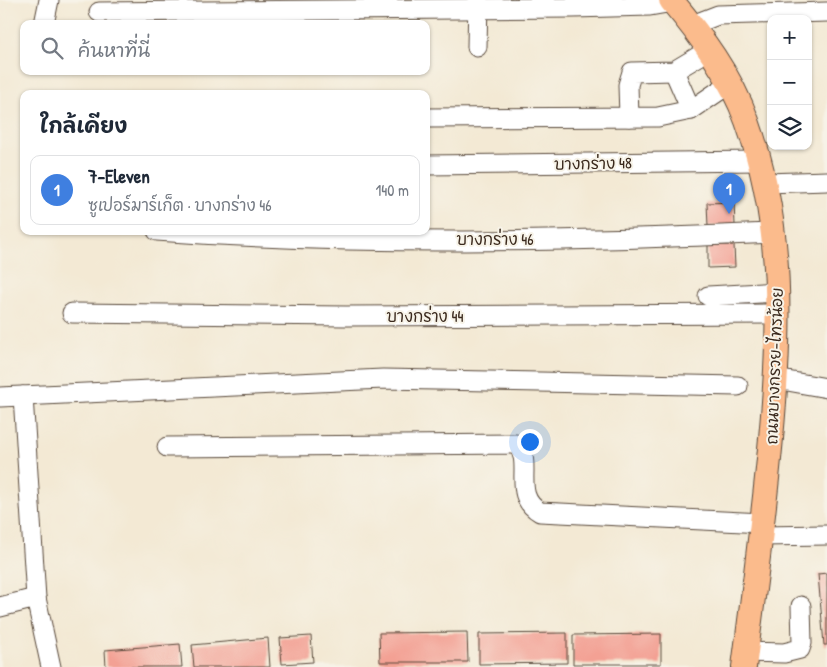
<!DOCTYPE html>
<html lang="th">
<meta charset="utf-8">
<style>
:root{--surface:#fff;--page:#f2f2f3;--text:#1f2937;--muted:#747a83;--line:#e0e1e3;--accent:#b5179e}
body{margin:0;font-family:"Patrick Hand","Playpen Sans Thai",sans-serif;background:var(--page);color:var(--text)}
.controls{position:absolute;right:15px;top:15px;display:grid;overflow:hidden;border-radius:10px;box-shadow:0 1px 4px #0004}
.controls button{width:45px;height:45px;display:grid;place-items:center;padding:0;border:0;border-bottom:1px solid var(--line);background:var(--surface);color:var(--text);font:25px sans-serif}
.you{position:absolute;left:529px;top:441px;width:18px;height:18px;margin:-12px;border:4px solid #fff;border-radius:50%;background:#1a73e8;box-shadow:0 0 0 8px #1a73e833}
.badge{display:grid;place-items:center;width:32px;height:32px;border-radius:50%;background:var(--accent);color:#fff;font-size:16px;font-weight:700}
.pin{position:absolute;translate:-50% -41px;filter:drop-shadow(0 1px 2px #0008)}
.pin::after{content:'';position:absolute;top:26px;width:18px;height:15px;background:inherit;clip-path:polygon(0 0,100% 0,50% 100%)}
.list{margin:0;padding:0;list-style:none}
h2{display:flex;justify-content:space-between;align-items:center;height:65px;margin:0;padding:0 20px;font-size:21px}
h2 small{font-size:16px;font-weight:400;color:var(--muted)}
.list li{display:grid;grid-template-columns:32px 1fr auto;gap:15px;align-items:center;box-sizing:border-box;height:70px;margin:0 10px 10px;padding:0 10px;border:1px solid var(--line);border-radius:10px}
.list b{display:block;font-size:19px;white-space:nowrap}
.list p{margin:0;font-size:16px;white-space:nowrap;color:var(--muted)}
.list em{font-size:16px;font-style:normal;color:var(--muted)}
.icon{flex:none;width:28px;height:28px;fill:none;stroke:currentColor;stroke-width:2;stroke-linecap:round;stroke-linejoin:round}
.map{position:relative;flex:none;width:827px;height:667px;overflow:hidden}
.search{position:absolute;background:var(--surface);box-shadow:0 1px 4px #0004;left:20px;top:20px;width:410px;height:55px;display:flex;align-items:center;gap:12px;box-sizing:border-box;padding:0 18px;border-radius:10px;color:var(--muted);font-size:19px}
.panel{position:absolute;background:var(--surface);box-shadow:0 1px 4px #0004;left:20px;top:90px;width:410px;height:145px;border-radius:10px}
.map>svg:first-child{display:block}
</style>
<div class="map">
<svg width="827" height="667" viewBox="0 0 827 667">
<rect width="100%" height="100%" fill="#f7f3e8"/>
<filter id="ink" filterUnits="userSpaceOnUse"><feTurbulence type="fractalNoise" baseFrequency=".02" numOctaves="2"/><feDisplacementMap in="SourceGraphic" scale="10" xChannelSelector="R" yChannelSelector="G"/><feConvolveMatrix kernelMatrix="1 2 1 2 8 2 1 2 1" color-interpolation-filters="sRGB"/></filter>
<filter id="wash" filterUnits="userSpaceOnUse"><feTurbulence type="fractalNoise" baseFrequency=".0096" numOctaves="4" result="noise"/><feDisplacementMap in="SourceGraphic" scale="20" xChannelSelector="R" yChannelSelector="G"/><feGaussianBlur stdDeviation="1.12" result="paint"/><feColorMatrix in="noise" values="0 0 0 0 0 0 0 0 0 0 0 0 0 0 0 0 0 1.4 0 .05"/><feComposite in="paint" operator="in"/></filter>
<g filter="url(#wash)">
<rect width="100%" height="100%" fill="#f3e9d4"/>
<g id="blocks">
<!-- building -->
<g fill="#f3a194">
<path d="M734,202L735,225L708,226L707,203Z"/>
<path d="M708,245H734L735,267L708,268Z"/>
<path d="M827,573V645H824L818,574Z"/>
<path d="M467,632L468,662H380L379,633Z"/>
<path d="M567,633V663L479,664V634Z"/>
<path d="M661,634V664H573V635Z"/>
<path d="M311,636L313,662L282,664L280,638Z"/>
<path d="M268,638L270,667H194L192,645Z"/>
<path d="M180,644L182,667H106L105,650Z"/>
</g>
</g>
</g>
<g filter="url(#ink)">
<use href="#blocks" fill-opacity="0" stroke="#574739" stroke-width="1"/>
<g fill="none" stroke-linecap="round" stroke-linejoin="round">
<defs>
<g id="minor">
<path d="M99,12L573,8L650,6L673,2"/>
<path d="M44,24L49,0"/>
<path d="M692,25L718,15L827,12"/>
<path d="M477,47L478,0"/>
<path d="M674,71L691,110"/>
<path d="M629,117L628,85L632,72L674,71L709,50"/>
<path d="M426,118L658,117L691,110L729,84"/>
<path d="M426,165L759,161"/>
<path d="M766,183L827,181"/>
<path d="M157,231C361,246 568,242 773,233"/>
<path d="M708,296L778,292"/>
<path d="M72,313L346,316L778,314"/>
<path d="M776,379L827,388"/>
<path d="M23,396L36,598L51,667"/>
<path d="M0,397L383,379L738,386"/>
<path d="M167,447L516,444C535,461 510,495 540,512L763,523"/>
<path d="M761,536L827,535"/>
<path d="M0,607L36,598"/>
<path d="M746,652L784,653L800,649L802,643L801,606"/>
</g>
<path id="major" d="M671,0C701,36 731,76 747,121C784,224 781,331 771,438C764,515 754,591 744,667"/>
</defs>
<!-- minor casing -->
<use href="#minor" stroke="#574739" stroke-width="21"/>
<!-- major casing -->
<use href="#major" stroke="#574739" stroke-width="26"/>
<!-- minor -->
<use href="#minor" stroke="#fff" stroke-width="19"/>
<!-- major -->
<use href="#major" stroke="#fbbb8c" stroke-width="24"/>
</g>
</g>
<g text-anchor="middle" dominant-baseline="central" stroke-width="4" stroke-linejoin="round" paint-order="stroke">
<!-- street labels -->
<g font-size="16" fill="#3b2a1e" stroke="#f7f3e8">
<text transform="translate(593 163) rotate(-1)">บางกร่าง 48</text>
<text x="495" y="239">บางกร่าง 46</text>
<text x="425" y="316">บางกร่าง 44</text>
<text transform="translate(774 366) rotate(-88)">ถนนบางกรวย-ไทรน้อย</text>
</g>
</g>
</svg>
<div class="controls">
<button>+</button>
<button>−</button>
<button><svg class="icon" aria-label="layers" viewBox="0 0 24 24"><path d="M12 4l9 5-9 5-9-5zM3 14l9 5 9-5"/></svg></button>
</div>
<div class="you"></div>
<div class="pin badge" style="left:729px;top:214px;background:#3f7fe0">1</div>
<div class="search"><svg class="icon" aria-label="search" viewBox="0 0 24 24"><circle cx="10" cy="10" r="6"/><path d="M15 15l6 6"/></svg>ค้นหาที่นี่</div>
<section class="panel">
<h2>ใกล้เคียง<small></small></h2>
<ul class="list">
<li><span class="badge" style="background:#3f7fe0">1</span><div><b>7-Eleven</b><p>ซูเปอร์มาร์เก็ต · บางกร่าง 46</p></div><em>140 m</em></li>
</ul>
</section>
</div>
